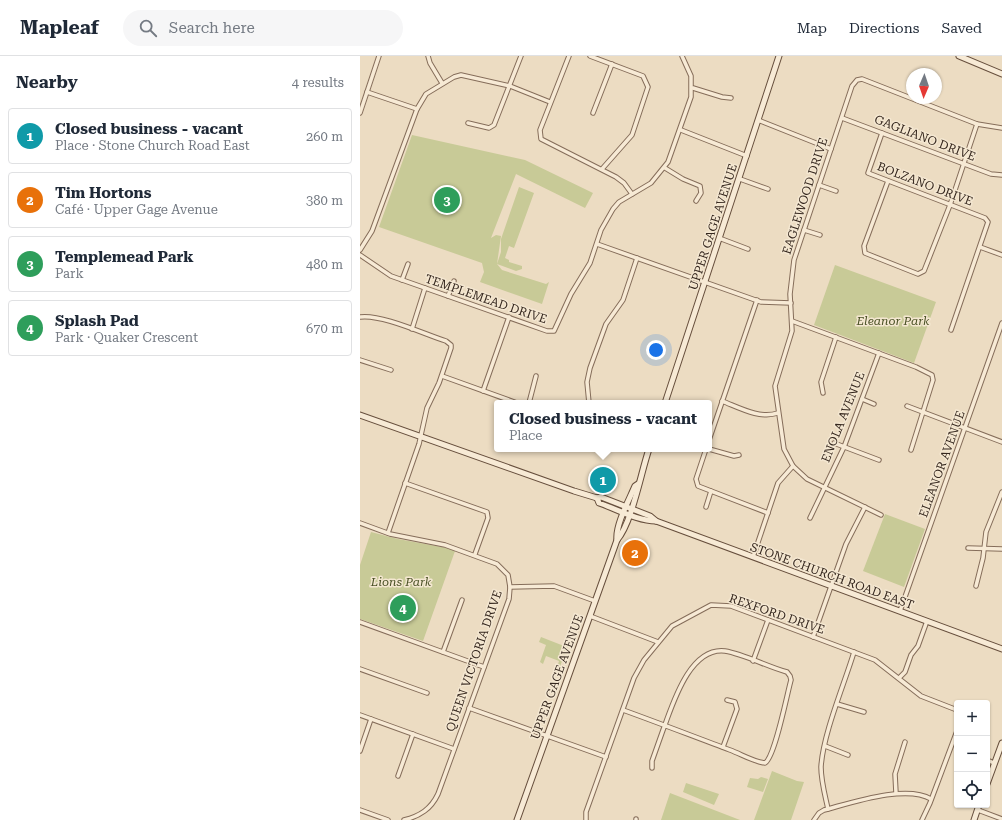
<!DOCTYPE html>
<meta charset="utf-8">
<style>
:root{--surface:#fff;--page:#f6f6f7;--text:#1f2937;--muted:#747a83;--line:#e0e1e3;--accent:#2563eb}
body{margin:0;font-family:"Roboto Serif",serif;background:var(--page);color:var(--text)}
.controls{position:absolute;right:12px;bottom:12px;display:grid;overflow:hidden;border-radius:4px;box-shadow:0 1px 3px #0004}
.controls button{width:36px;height:36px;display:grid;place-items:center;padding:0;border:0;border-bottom:1px solid var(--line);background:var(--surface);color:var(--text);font:20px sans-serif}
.compass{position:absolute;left:546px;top:12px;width:36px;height:36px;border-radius:50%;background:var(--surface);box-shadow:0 1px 3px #0004;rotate:182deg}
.you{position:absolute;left:296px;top:294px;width:14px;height:14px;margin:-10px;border:3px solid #fff;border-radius:50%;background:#1a73e8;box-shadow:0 0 0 6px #1a73e833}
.badge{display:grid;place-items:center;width:26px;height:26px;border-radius:50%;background:var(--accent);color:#fff;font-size:13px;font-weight:700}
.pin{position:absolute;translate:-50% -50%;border:2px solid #fff;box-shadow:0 1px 4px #0006}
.popup{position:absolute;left:134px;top:344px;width:218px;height:52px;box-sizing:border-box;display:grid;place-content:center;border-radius:4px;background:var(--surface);filter:drop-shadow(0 1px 3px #0005);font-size:13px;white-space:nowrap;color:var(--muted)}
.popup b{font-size:15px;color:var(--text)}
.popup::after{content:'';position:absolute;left:50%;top:100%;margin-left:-8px;border:8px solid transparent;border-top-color:var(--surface)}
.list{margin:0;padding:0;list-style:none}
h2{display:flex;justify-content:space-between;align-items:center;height:52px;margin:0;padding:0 16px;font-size:17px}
h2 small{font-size:13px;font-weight:400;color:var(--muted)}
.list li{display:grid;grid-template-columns:26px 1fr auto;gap:12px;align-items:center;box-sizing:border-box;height:56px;margin:0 8px 8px;padding:0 8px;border:1px solid var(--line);border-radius:4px}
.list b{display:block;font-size:15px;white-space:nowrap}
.list p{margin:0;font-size:13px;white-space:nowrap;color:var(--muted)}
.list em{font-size:13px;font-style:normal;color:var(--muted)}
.icon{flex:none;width:22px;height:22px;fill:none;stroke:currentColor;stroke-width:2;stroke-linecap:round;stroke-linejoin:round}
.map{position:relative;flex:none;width:642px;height:764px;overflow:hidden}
header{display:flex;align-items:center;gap:24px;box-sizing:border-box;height:56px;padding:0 20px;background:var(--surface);border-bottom:1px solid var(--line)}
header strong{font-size:19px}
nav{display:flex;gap:22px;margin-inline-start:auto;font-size:14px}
.search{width:280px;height:36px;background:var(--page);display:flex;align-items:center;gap:10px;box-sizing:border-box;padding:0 14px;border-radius:22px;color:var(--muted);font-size:15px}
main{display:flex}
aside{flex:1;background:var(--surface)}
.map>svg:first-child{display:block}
</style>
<header>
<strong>Mapleaf</strong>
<div class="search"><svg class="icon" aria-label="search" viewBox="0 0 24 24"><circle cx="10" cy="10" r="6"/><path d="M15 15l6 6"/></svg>Search here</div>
<nav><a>Map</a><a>Directions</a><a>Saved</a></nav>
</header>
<main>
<aside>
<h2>Nearby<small>4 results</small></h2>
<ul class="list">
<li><span class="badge" style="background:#0f9aa8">1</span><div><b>Closed business - vacant</b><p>Place · Stone Church Road East</p></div><em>260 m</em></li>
<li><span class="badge" style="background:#e8710a">2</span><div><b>Tim Hortons</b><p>Café · Upper Gage Avenue</p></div><em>380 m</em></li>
<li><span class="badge" style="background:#2e9e5b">3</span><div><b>Templemead Park</b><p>Park</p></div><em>480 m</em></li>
<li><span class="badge" style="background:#2e9e5b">4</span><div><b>Splash Pad</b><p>Park · Quaker Crescent</p></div><em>670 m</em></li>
</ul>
</aside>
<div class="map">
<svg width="642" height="764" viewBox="0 0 642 764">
<rect width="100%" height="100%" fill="#ecdcc2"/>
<!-- green -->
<g fill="#c8ca97">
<path d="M52,79L165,104L233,137L225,152L156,118L131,182L136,179L141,180L137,208L141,196V183L159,131L174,137L154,192L149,190L145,202L149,204V206L162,210V213L156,215L137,208L142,214L186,228L189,226L182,248L120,226L124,216L122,207L19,171Z"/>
<path d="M475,209L576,246L554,307L454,269Z"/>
<path d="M525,458L565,473L544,531L503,515Z"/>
<path d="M11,476L38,483L87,492L95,495L63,585L0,563V509Z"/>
<path d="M181,581L204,590L206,584L210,585L199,613L197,612L199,605L186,600L183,608L180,606L186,589L179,586Z"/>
<path d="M412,715L437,725L444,726L431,764H394Z"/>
<path d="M401,721L408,723L403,736L387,731L390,722L398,723Z"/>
<path d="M326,727L359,738L354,749L323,736Z"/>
<path d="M310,737L380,764H301Z"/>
</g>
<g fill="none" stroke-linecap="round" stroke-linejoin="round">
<defs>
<g id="minor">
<path d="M68,0L70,7L82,27"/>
<path d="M209,0L180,74L181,83L256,121L264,127L272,138"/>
<path d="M230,0L283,20L288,31L272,79L242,113"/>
<path d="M333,32L362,41L371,42"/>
<path d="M7,36L57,53"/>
<path d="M0,57L19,0"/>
<path d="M233,57L252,8"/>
<path d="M482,62L631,118L642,119"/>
<path d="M398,64L471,93"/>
<path d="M108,67L129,72L134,69L161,0"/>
<path d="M321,74L387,100"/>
<path d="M522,77L508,117L625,162L628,166L591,274"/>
<path d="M305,112L323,123L340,130L341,137L336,145"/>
<path d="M380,123L408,133"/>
<path d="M528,125L504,190L505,197L558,218L564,215L590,149L617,68"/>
<path d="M459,129L476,135"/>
<path d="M444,174L460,179"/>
<path d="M359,182L388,193"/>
<path d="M237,188L401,246L431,247"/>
<path d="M620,191L642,199"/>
<path d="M0,194L12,175L57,53L66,38L94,21L101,19L150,30L190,46"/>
<path d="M0,199L31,220L187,275H194L211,238L230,207L241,174L253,153L259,146L291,127L308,106L331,41V20L322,0"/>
<path d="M42,224L48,208"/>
<path d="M88,240L94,225"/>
<path d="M0,261C22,258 64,278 86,285L91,289V292L79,327L67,352L59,388L28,477"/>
<path d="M432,265L556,311L572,319L573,324L551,394"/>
<path d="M52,273L65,232"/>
<path d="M0,304L31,314"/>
<path d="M82,320L157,347"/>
<path d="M123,335L149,261"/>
<path d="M463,337L461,326L476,281"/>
<path d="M502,343L514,348"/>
<path d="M362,345C380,352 399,363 418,357"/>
<path d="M169,347L176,320"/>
<path d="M229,347L227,326L230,312L246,268L263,244L277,202"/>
<path d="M547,350L642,386"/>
<path d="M349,384L397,244"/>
<path d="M474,387L519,404"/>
<path d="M346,393L336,423L338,430L408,457"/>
<path d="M349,393L374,400L379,399"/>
<path d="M45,427L127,456L128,462L115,498"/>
<path d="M346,451L351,435"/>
<path d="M521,459L447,423L433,410L424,393L415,330L432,275L430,238L434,204L492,30L497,24L502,23L617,68L642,72"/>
<path d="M450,462L484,391L519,297"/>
<path d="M0,467L30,478L85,489L137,508L148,519L150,531L149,543L78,738C71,753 60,760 44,764"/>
<path d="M608,492L642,493"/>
<path d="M393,501L418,427L433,410"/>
<path d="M616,530L623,502L626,476L642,436"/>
<path d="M150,531L194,530L235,545"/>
<path d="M540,555L642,267"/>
<path d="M230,560L298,586"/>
<path d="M0,566L124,611"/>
<path d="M453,581L486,488L505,451"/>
<path d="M83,596L102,544"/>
<path d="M393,605L408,564"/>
<path d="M0,613L67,637"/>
<path d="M539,622L545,616L551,599L558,590L567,565"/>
<path d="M477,648L504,656"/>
<path d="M109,652L246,701"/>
<path d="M263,654C299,667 335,681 370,694C381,698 394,706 405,707C415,701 427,638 431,624L430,620L427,616C408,611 384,598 365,595C332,591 315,641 306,666L303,674L292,705V712"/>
<path d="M0,659L94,693"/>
<path d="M465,690L488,699"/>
<path d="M363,691L377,653L375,646L367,644"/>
<path d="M0,695L11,663"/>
<path d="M627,704L634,707"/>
<path d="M38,720L53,678"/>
<path d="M536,737L535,718L545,686"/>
<path d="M468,753C465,739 461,725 461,711C463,678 484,629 494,596"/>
<path d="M0,754L28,764"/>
<path d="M618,754L642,763"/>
<path d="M226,764V756L274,622L284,604L312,570L351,549L371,550L515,604L561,640L597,654"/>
<path d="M276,764V763"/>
<path d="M454,764L459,757L464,754C491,747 546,728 571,743"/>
<path d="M562,764L570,747L597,675"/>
</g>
<g id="secondary">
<path d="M599,0L642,18"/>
<path d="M305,347L419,0"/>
<path d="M0,359L214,435L237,442L241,441L290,460L296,465"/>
<path d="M237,442L239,447C257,453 277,465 296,465L642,593"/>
<path d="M257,484C255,470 269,444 275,430L278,428"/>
<path d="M627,728L642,687"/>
<path d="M157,764L257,484C272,467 281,416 289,393"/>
<path d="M614,764L619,749"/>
</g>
</defs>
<!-- minor casing -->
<use href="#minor" stroke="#856d5a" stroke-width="5.5"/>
<!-- secondary casing -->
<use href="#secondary" stroke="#674f3d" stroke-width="7"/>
<!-- minor -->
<use href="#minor" stroke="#f7ead5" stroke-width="3.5"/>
<!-- secondary -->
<use href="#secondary" stroke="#f7ead5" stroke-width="5"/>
</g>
<g text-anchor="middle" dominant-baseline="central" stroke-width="3" stroke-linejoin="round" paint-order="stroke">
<!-- street labels -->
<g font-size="12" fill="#35271e" stroke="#f4e7d1">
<text transform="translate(565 82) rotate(21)">GAGLIANO DRIVE</text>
<text transform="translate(565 128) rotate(21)">BOLZANO DRIVE</text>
<text transform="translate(445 140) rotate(-72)">EAGLEWOOD DRIVE</text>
<text transform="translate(353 171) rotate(-72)">UPPER GAGE AVENUE</text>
<text transform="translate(126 243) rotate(19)">TEMPLEMEAD DRIVE</text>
<text transform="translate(483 361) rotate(-68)">ENOLA AVENUE</text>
<text transform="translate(582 408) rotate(-70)">ELEANOR AVENUE</text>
<text transform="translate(472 520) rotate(20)">STONE CHURCH ROAD EAST</text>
<text transform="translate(417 558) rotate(19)">REXFORD DRIVE</text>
<text transform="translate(114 605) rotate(-71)">QUEEN VICTORIA DRIVE</text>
<text transform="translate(197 621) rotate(-70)">UPPER GAGE AVENUE</text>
</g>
<!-- park labels -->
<g font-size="12" font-style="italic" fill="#4a5125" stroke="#f4e7d1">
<text x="533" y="265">Eleanor Park</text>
<text x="41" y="526">Lions Park</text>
</g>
</g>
</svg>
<div class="controls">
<button>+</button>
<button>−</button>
<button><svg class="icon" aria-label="locate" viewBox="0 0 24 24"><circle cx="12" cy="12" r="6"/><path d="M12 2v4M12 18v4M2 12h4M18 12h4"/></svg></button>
</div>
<svg class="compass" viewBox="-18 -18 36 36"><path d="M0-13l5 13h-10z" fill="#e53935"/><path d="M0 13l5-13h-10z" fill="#747a83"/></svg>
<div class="you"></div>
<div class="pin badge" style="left:243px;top:424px;background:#0f9aa8">1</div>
<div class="popup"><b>Closed business - vacant</b>Place</div>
<div class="pin badge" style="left:275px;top:497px;background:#e8710a">2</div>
<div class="pin badge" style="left:87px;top:144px;background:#2e9e5b">3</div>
<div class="pin badge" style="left:43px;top:552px;background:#2e9e5b">4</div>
</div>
</main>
